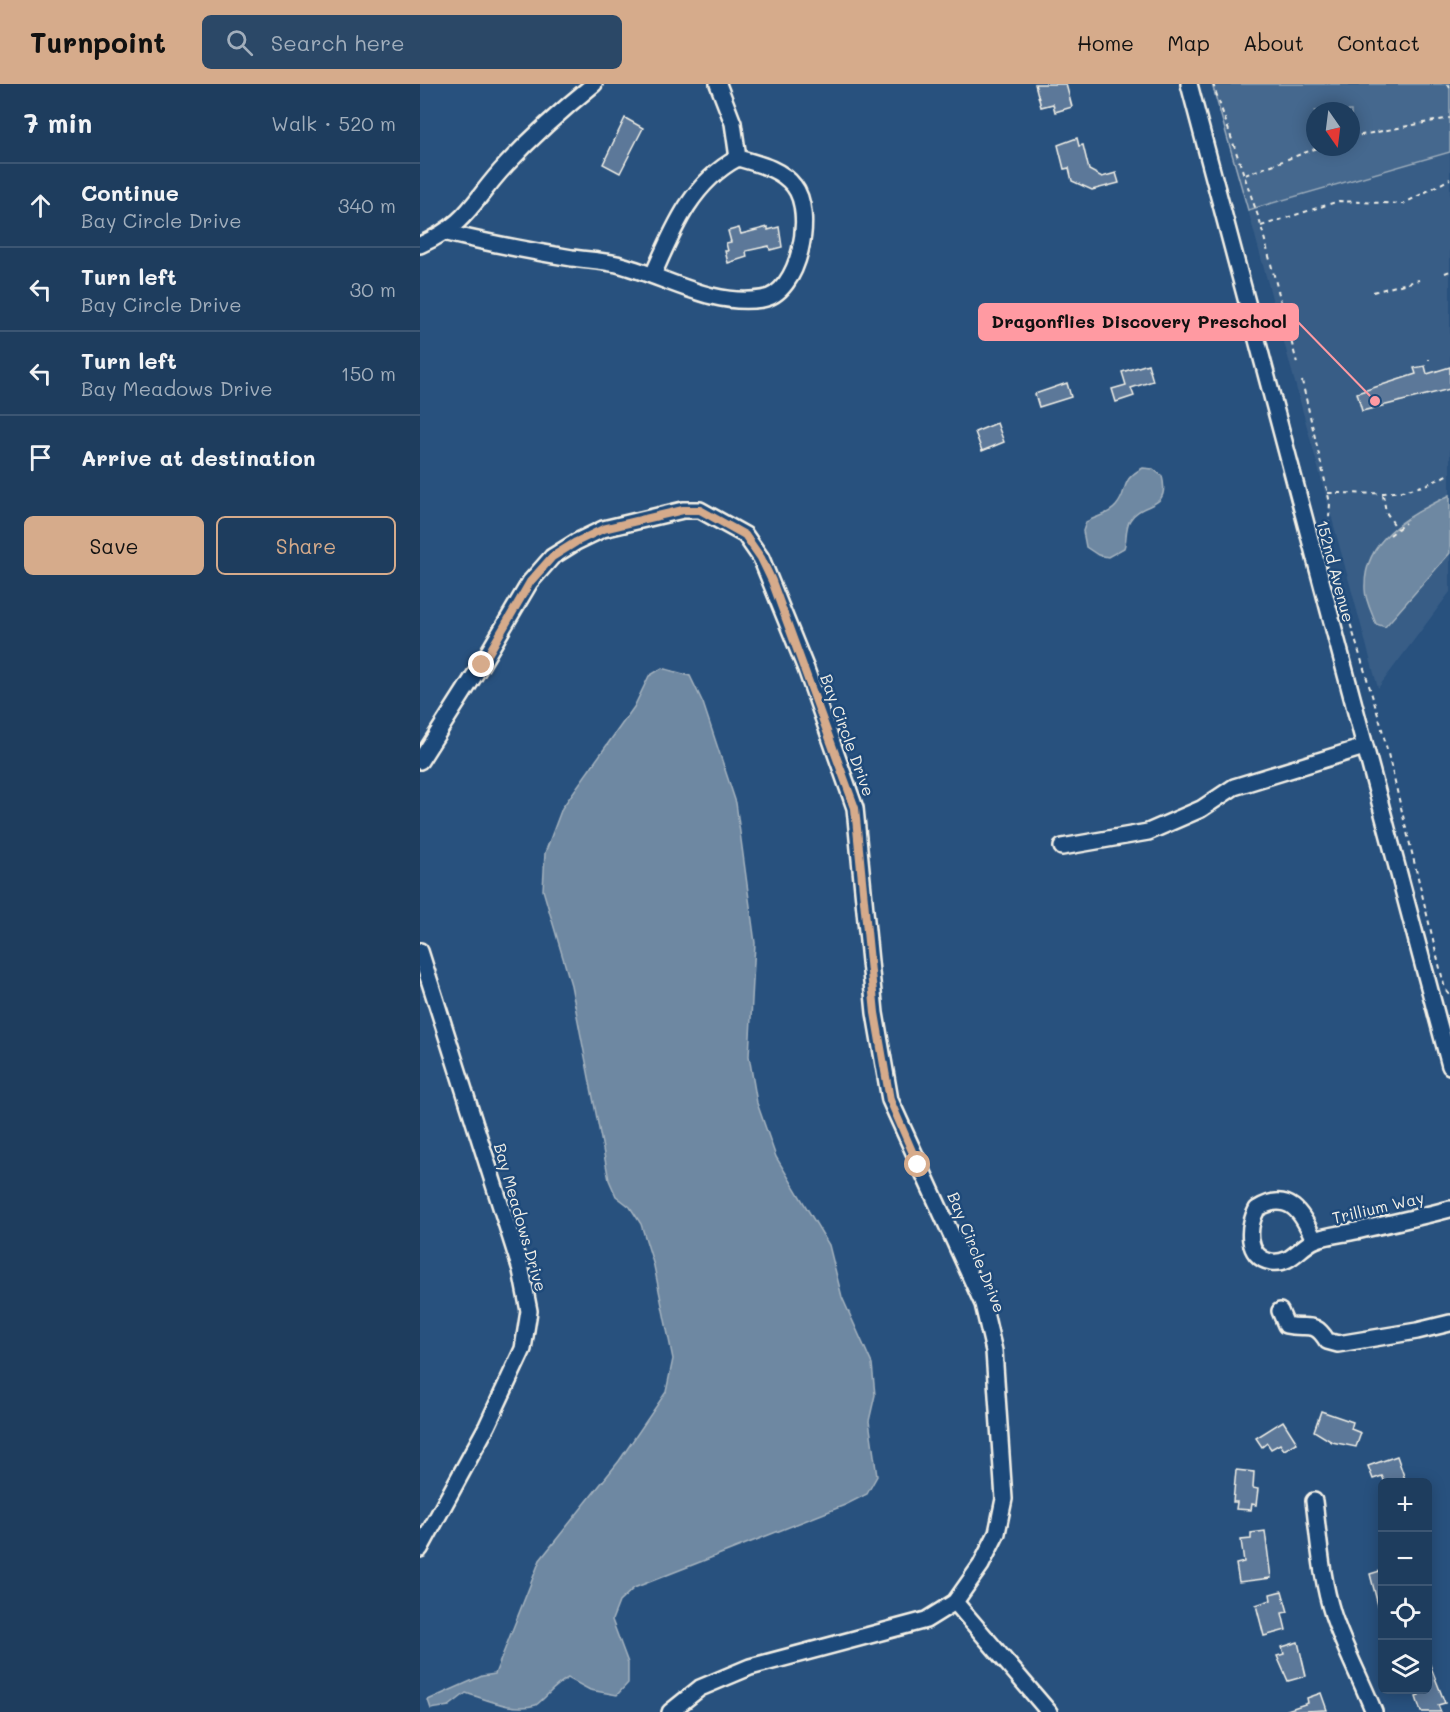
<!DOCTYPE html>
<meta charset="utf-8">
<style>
:root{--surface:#1e3d5e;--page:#2b4867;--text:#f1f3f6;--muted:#a1aebc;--line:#3c5673;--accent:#d6ab8b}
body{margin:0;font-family:Mali,sans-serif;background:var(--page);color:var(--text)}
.controls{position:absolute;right:18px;bottom:18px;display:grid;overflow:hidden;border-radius:9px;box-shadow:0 3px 15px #0003}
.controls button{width:54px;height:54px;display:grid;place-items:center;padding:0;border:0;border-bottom:2px solid var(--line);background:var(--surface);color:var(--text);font:30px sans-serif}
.compass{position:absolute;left:886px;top:18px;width:54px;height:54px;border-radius:50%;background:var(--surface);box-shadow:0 3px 15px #0003;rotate:166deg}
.stop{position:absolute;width:18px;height:18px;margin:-14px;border:4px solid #d6ab8b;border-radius:50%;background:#fff}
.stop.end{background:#d6ab8b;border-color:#fff;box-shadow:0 2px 6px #0008}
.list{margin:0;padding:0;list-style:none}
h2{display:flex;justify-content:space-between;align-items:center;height:78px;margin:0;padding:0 24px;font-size:26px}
h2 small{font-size:20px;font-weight:400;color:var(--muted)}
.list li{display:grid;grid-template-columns:39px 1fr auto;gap:18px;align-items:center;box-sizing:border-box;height:84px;padding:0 24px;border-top:2px solid var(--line)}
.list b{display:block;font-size:22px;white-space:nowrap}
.list p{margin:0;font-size:20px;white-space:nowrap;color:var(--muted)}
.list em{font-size:20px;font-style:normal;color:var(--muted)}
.actions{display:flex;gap:12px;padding:18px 24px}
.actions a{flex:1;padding:14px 0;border:2px solid var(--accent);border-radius:9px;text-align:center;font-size:21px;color:var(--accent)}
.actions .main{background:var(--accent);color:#111}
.icon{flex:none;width:33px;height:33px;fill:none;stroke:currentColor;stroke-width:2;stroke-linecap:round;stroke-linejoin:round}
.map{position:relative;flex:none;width:1030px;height:1628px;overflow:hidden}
header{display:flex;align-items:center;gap:36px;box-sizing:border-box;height:84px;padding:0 30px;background:var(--accent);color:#111}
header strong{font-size:28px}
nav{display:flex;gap:33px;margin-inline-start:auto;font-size:21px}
.search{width:420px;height:54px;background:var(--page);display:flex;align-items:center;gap:15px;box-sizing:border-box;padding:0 21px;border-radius:9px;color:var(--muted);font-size:22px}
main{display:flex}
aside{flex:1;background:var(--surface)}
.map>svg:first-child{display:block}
</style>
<header>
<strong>Turnpoint</strong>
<div class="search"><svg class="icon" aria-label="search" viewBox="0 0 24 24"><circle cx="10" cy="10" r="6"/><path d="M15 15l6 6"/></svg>Search here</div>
<nav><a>Home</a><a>Map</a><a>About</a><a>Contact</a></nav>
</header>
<main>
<aside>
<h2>7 min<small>Walk · 520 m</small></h2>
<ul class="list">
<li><svg class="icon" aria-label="ahead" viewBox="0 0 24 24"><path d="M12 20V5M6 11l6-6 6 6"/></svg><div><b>Continue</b><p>Bay Circle Drive</p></div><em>340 m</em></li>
<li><svg class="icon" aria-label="left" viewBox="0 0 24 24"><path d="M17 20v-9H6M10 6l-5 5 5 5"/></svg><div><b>Turn left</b><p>Bay Circle Drive</p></div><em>30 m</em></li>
<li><svg class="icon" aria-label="left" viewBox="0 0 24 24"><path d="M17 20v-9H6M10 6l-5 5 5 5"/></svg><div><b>Turn left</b><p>Bay Meadows Drive</p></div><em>150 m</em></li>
<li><svg class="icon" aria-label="arrive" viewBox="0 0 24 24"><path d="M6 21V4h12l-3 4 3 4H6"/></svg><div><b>Arrive at destination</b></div></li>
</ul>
<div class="actions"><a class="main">Save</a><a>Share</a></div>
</aside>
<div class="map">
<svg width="1030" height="1628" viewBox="0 0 1030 1628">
<rect width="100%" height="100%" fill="#28517e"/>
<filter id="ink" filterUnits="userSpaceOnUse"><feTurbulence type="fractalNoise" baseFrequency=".0167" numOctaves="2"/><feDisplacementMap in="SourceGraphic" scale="12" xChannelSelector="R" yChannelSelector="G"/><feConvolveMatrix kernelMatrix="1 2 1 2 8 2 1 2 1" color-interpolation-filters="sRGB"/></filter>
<g filter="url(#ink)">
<!-- built -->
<path fill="#375d86" d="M1030,68V508L958,604L828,126Z"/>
<!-- green -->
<path fill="#45688e" stroke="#9cacbb" stroke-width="1.5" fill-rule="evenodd" d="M792,0H1030V68L828,126ZM895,27H931V63H895Z"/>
<!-- water -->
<g fill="#6e88a2" stroke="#a4b2be" stroke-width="1.5">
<path d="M723,384L733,385L742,392C751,428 722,416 710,436C705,443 707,456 704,464L688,473L678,471L666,463L663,447L666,438C676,432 689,431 696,422C709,407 699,396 723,384Z"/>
<path d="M1030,411V469L965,543L956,540C952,529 945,516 945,505C943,454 991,431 1030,411Z"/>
<path d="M242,584L270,592L283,619L316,719L335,859L329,972L337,1019L356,1073L409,1161L422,1213L452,1280L455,1311L449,1337L457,1392L447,1410L425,1421L214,1504L199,1518L192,1536L208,1579V1599L197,1611L170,1606L148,1594C132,1603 128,1612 116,1621C93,1628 68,1616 46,1609L29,1622L11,1625L8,1616L62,1592L75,1590L120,1476L199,1377L246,1308L253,1275L234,1182L221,1140L210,1123L196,1112L189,1096L151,901L123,806L125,769L142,724L214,623L229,592Z"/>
</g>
<!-- building -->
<g fill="#5b7899" stroke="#f4f1e8" stroke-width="1.5">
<path d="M615,0H646L652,23L635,28L633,20L621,23Z"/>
<path d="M205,34L223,44L200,89L183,80Z"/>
<path d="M657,54L659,62L663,61L669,86L682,93L696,89L699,99L672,106L652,97L649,84L644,85L638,61Z"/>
<path d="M348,143V146L359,143L362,163L350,166L349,162L326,167L327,173L308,179L305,167H308L306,159L311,158L308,147L319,144L321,150Z"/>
<path d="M728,280L733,297L711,304L714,312L696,318L692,305L706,301L702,288Z"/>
<path d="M1005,282L1007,290L1030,283V305L942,327L937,309L996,290L994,284Z"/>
<path d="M647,299L651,313L619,323L615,310Z"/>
<path d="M577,339L584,358L562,367L555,348Z"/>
<path d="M901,1327L933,1338L931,1345L941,1349L936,1363L912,1358L894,1347Z"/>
<path d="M863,1337L877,1359L864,1366L860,1360L851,1365L847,1359L842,1363L836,1354Z"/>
<path d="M977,1372L986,1398H965L962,1392L953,1395L948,1382Z"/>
<path d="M816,1386L834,1388L833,1404L838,1405L836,1421L832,1420L831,1426L816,1425L817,1418H813Z"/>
<path d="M845,1447L851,1494L819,1498L816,1480L824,1478L821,1456L831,1455V1449Z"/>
<path d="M963,1486V1525H959L950,1490Z"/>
<path d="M862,1507L868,1528L862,1529L866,1546L844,1552L836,1521L851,1516L850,1510Z"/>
<path d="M878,1558L886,1592L868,1597L857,1572L864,1570L862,1563Z"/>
<path d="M1008,1576L1025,1619L1018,1621L1021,1628H1001L996,1613L999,1612L997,1605H1008Z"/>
<path d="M901,1609L907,1626L867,1628V1626L888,1619L887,1614Z"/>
</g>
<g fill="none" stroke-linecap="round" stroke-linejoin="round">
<defs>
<g id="minor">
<path d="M769,0L1030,982"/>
<path d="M27,149C68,159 110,167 152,174C167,176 182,177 197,180C245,192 291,223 342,215C380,210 395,128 374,102C361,85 339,80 318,74L313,39L298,0"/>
<path d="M0,161C50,138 52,117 86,81C113,52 143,25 174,0"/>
<path d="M233,191C253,145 272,98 318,74"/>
<path d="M0,677L61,581L110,498L132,473L156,458L183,445L263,426H280L325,451L341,474L386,585L435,724L455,929L470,1016L563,1220L574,1267L584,1415L577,1449L561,1481L535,1518L506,1536L330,1583L280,1604L250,1628"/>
<path d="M642,763L728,748L781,725L814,703L944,663"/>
<path d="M0,867L101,1186L109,1227L103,1265L67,1342L0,1465"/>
<path d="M894,1156C883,1130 869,1105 837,1125C828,1142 825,1173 851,1178C871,1181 879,1163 895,1156C907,1151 923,1150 936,1147C967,1140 999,1133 1030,1125"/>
<path d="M860,1227L866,1241C886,1246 894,1235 907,1257L918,1260L997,1247L1030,1239"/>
<path d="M894,1417C899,1455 901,1494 913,1531C924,1564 941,1595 954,1628"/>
<path d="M535,1518L629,1628"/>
</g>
</defs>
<!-- minor casing -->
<use href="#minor" stroke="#f4f1e8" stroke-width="20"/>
<!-- path -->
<g stroke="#f4f1e8" stroke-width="2" stroke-dasharray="4.5 4.5" stroke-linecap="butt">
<path d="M793,0L840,138L877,279"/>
<path d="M1028,0L1030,4"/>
<path d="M931,53L1030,34"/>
<path d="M825,91L900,63"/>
<path d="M841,142L919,117L983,120L1030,95"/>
<path d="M1025,189L1030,187"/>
<path d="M953,208L999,196"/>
<path d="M1009,275V276"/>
<path d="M882,297L910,419L907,464"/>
<path d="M908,409C954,409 988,414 1030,389"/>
<path d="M963,411L966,428L977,445"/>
<path d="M970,451L985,439"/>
<path d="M915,489L961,641L1025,905L1030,911"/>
</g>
<!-- minor -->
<use href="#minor" stroke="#1f4a7a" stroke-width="15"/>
</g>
</g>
<g fill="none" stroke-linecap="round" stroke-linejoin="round" filter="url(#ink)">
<!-- route -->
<path stroke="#d6ab8b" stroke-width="8" d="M62,581L110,498L132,473L156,458L183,445L263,426H280L325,451L341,474L352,497L435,724L455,929L470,1016L498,1081"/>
</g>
<g text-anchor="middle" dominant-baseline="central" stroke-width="5" stroke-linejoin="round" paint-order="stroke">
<!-- street labels -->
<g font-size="16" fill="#f4f1e8" stroke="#1f4a7a">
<text transform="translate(916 487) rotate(75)">152nd Avenue</text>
<text transform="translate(428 651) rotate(70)">Bay Circle Drive</text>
<text transform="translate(958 1123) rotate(-13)">Trillium Way</text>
<text transform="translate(101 1133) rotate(74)">Bay Meadows Drive</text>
<text transform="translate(557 1168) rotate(68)">Bay Circle Drive</text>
</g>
</g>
<!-- callouts -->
<path fill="none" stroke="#ff9aa2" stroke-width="2" d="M955 317L878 238"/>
<circle fill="#ff9aa2" stroke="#1f4a7a" stroke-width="2" cx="955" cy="317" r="6"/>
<rect fill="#ff9aa2" stroke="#ff9aa2" stroke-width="2" x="559" y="220" width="319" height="36" rx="6"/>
<g font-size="18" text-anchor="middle" font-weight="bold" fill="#111">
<text x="719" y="244">Dragonflies Discovery Preschool</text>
</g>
</svg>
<div class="controls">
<button>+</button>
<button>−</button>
<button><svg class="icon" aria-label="locate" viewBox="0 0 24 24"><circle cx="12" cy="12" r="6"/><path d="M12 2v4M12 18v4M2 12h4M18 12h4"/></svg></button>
<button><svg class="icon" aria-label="layers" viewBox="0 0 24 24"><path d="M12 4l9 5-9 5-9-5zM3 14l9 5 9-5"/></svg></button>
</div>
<svg class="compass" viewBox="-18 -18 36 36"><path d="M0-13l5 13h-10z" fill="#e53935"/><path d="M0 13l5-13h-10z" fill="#a1aebc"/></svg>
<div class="stop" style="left:498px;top:1081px"></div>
<div class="stop end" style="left:62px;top:581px"></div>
</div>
</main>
